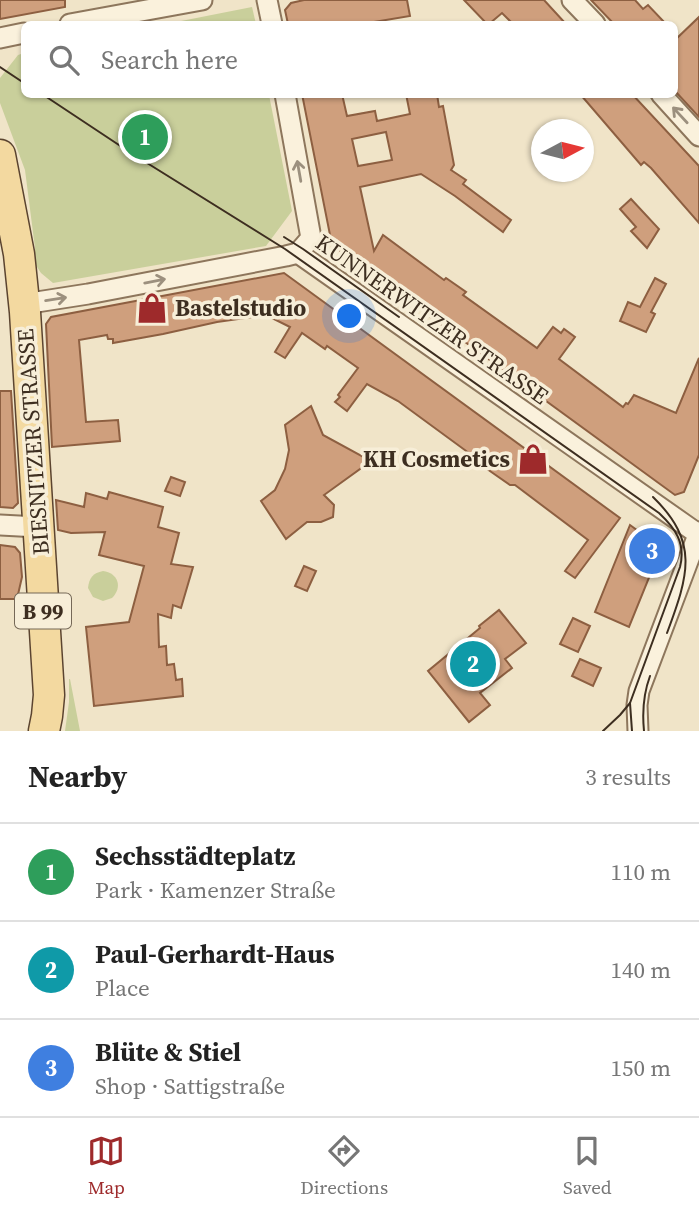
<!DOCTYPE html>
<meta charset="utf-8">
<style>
:root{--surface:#fff;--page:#f2f2f2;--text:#222;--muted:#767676;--line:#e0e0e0;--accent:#9e2a2b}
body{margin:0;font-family:"Source Serif 4",serif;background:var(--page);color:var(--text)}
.compass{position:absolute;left:531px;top:119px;width:63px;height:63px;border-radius:50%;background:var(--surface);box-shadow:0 2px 5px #0004;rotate:83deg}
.you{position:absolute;left:350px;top:317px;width:24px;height:24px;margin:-18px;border:5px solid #fff;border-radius:50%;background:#1a73e8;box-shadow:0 0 0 10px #1a73e833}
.badge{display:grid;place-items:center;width:46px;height:46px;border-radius:50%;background:var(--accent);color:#fff;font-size:23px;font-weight:700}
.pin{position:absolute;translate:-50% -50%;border:4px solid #fff;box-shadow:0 2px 7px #0006}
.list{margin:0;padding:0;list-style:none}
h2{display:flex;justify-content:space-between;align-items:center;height:91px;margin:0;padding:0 28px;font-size:30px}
h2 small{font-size:23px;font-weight:400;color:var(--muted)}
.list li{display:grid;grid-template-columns:46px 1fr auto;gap:21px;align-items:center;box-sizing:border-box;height:98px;padding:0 28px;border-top:2px solid var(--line)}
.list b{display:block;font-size:26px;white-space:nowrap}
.list p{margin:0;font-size:23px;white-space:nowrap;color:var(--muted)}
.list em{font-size:23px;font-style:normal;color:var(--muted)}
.icon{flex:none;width:38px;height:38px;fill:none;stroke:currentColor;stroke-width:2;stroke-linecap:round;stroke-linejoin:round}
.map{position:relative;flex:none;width:699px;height:731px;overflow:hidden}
.search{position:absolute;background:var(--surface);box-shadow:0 2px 5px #0004;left:21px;right:21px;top:21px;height:77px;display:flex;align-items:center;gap:18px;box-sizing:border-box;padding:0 24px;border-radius:10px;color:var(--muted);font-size:26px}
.sheet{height:385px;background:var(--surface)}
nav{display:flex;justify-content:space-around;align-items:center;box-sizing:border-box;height:98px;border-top:2px solid var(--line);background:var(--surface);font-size:19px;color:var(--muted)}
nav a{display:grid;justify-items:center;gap:4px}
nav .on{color:var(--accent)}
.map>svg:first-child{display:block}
</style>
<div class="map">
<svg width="699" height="731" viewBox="0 0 699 731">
<rect width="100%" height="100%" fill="#f0e4c8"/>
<!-- green -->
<g fill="#c9cf9b">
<path d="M252,7L256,24H166Z"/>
<path d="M24,53V94L269,95L292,211L266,246L53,283L41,273L35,264V248L25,170L0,103V78L18,55Z"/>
<path d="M103,571C118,573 123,587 112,598L103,601L93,597L88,588C89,578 93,573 103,571Z"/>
<path d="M69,679H70L80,731H65L69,702Z"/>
</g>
<!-- building -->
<g fill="#cf9f7d" stroke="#8d5f41" stroke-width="2" fill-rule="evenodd">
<path d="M0,0H65V7L0,19Z"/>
<path d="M304,0H407L410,16L362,24H288L285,10L291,3Z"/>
<path d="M464,0H544L566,24H513L502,13L489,24H487Z"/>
<path d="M591,0H635L643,9L648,5L666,24H614Z"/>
<path d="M699,17V117L675,91V40Z"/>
<path d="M302,94H342L347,116L375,111L377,121L410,114L406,94H437L439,107L443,106L454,165L451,170L466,180L463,184L511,220L503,232L455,196L421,174L360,187L374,251L383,235L444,280L446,278L466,292L463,295L537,348L553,327L561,333L564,329L575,337L559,359L623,407L626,403L628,404L634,395L676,413L699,358V455L684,492L675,495L335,247L331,240ZM386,132L392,160L358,166L352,139Z"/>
<path d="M580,94H632L699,166V223L651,168L644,162L641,165Z"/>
<path d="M631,199L659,229L647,248L631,231L636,227L620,209Z"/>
<path d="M284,273L620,518L575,578L565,571L588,540L515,485H510L487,469L488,467L398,401L367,384L347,411L335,402L340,397L338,395L358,368L327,346L325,349L302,333L285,358L275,352L290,327L266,315L217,322L163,334L113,343V339H108L107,335L79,340L86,422L118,420L120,441L52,447L46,324L51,317Z"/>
<path d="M655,278L666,284L651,312L655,314L646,332L620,321L628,302L640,307Z"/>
<path d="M0,391H11L18,503L13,508L0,507Z"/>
<path d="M311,406L323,435L371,461L324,495L334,505L333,517L321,522H307L286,539L261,501L275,490L285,469L289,450L285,425Z"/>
<path d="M171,477L185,482L180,496L165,491Z"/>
<path d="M109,492L163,507L158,527L179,533L171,564L193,567L181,608L173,605L171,618L158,614L159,647L166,646L167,665L174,664L176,680L182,679L183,696L94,706L86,627L129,622L144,566L99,555L105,532L71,533L58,530L56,500L84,507L86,493L107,499Z"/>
<path d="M630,525L656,544L659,553L629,627L595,612Z"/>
<path d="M0,545L15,547L20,553L22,577L17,599H0Z"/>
<path d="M304,566L316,571L307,591L295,586Z"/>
<path d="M499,610L526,643L505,659L512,668L480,693L490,705L469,722L428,671L480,628L479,626Z"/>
<path d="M573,618L590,626L578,652L560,644Z"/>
<path d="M580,659L601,668L593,686L572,676Z"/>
</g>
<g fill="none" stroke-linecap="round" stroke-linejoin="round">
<defs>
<g id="street">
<path d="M267,0L272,24"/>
<path d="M572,0L595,24"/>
<path d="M70,24L202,0"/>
<path d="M0,38L24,33"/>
<path d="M661,94L699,136"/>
<path d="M298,253L698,534"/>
<path d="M24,304L88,294L286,256L298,253L311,238L285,94"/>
<path d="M0,525L38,527"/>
<path d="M638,731L637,705L639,691L699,532"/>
</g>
<path id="primary" d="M0,155L19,254L25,312L49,695L47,716L44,731"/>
</defs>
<!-- street casing -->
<use href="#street" stroke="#8d765c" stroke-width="23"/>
<!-- primary casing -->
<use href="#primary" stroke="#5b4430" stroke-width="33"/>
<!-- street -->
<use href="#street" stroke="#faf1dc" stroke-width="19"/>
<!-- primary -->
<use href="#primary" stroke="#f3d9a0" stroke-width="30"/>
<!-- tram -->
<g stroke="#3d2e20" stroke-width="2">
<path d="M0,67L24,83"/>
<path d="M42,94L131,153L285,249L659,513C675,528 686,543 680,567L630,703L620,715L603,731"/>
<path d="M284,237L303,249L399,317"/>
<path d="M653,497C699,542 689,574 667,633"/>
<path d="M630,703L632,731"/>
<path d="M644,731C642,711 643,695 650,676"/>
</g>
</g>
<!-- one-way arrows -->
<defs><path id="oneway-shaft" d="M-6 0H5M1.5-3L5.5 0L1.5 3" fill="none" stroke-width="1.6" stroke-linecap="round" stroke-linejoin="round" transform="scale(1.75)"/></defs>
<g stroke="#9c907e">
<use href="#oneway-shaft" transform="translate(680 115) rotate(-133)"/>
<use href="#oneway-shaft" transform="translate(299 171) rotate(-100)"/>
<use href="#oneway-shaft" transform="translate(155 281) rotate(-11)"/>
<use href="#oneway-shaft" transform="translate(56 299) rotate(-9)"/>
</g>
<!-- icons -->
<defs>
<symbol id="shop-bare" viewBox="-9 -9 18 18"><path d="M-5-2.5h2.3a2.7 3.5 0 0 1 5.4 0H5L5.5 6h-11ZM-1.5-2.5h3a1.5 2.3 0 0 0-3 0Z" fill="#9e2a2b" stroke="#f7eed8" stroke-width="2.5" paint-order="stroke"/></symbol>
</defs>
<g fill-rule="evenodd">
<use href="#shop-bare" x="130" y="286" width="44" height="44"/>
<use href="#shop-bare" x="511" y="437" width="44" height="44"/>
</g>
<g text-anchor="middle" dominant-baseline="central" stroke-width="7" stroke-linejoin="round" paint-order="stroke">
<!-- shield labels -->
<rect fill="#f7eed8" stroke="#756857" stroke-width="2" x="15" y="593.5" width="56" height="35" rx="5"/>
<g font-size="21" font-weight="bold" fill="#3d2e20">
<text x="43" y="611">B 99</text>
</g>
<!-- poi labels -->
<g font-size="23" font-weight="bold" fill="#3d2e20" stroke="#f7eed8" text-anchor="start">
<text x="175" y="308">Bastelstudio</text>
<text x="510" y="459" text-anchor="end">KH Cosmetics</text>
</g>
<!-- street labels -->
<g font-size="23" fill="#3d2e20" stroke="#f7eed8">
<text transform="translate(432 319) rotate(35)">KUNNERWITZER STRASSE</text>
<text transform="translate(33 442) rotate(-94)">BIESNITZER STRASSE</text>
</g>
</g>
</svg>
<svg class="compass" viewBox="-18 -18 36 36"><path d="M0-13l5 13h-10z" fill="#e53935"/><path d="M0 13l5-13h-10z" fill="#767676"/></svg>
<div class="you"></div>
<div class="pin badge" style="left:145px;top:137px;background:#2e9e5b">1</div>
<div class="pin badge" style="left:473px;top:664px;background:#0f9aa8">2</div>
<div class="pin badge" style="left:652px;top:551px;background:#3f7fe0">3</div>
<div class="search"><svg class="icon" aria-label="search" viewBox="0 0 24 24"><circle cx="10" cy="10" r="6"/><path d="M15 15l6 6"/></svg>Search here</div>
</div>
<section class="sheet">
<h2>Nearby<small>3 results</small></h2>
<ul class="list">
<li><span class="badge" style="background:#2e9e5b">1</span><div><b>Sechsstädteplatz</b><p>Park · Kamenzer Straße</p></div><em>110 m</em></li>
<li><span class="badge" style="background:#0f9aa8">2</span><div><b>Paul-Gerhardt-Haus</b><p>Place</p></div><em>140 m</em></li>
<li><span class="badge" style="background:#3f7fe0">3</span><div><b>Blüte &amp; Stiel</b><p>Shop · Sattigstraße</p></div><em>150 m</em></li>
</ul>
</section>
<nav>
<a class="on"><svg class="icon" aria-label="map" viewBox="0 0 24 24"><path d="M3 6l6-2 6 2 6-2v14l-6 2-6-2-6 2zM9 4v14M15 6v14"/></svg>Map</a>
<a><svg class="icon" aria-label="directions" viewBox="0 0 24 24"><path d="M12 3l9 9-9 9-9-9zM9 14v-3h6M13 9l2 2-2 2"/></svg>Directions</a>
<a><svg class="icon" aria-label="saved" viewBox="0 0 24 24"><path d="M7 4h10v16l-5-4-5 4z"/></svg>Saved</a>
</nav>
